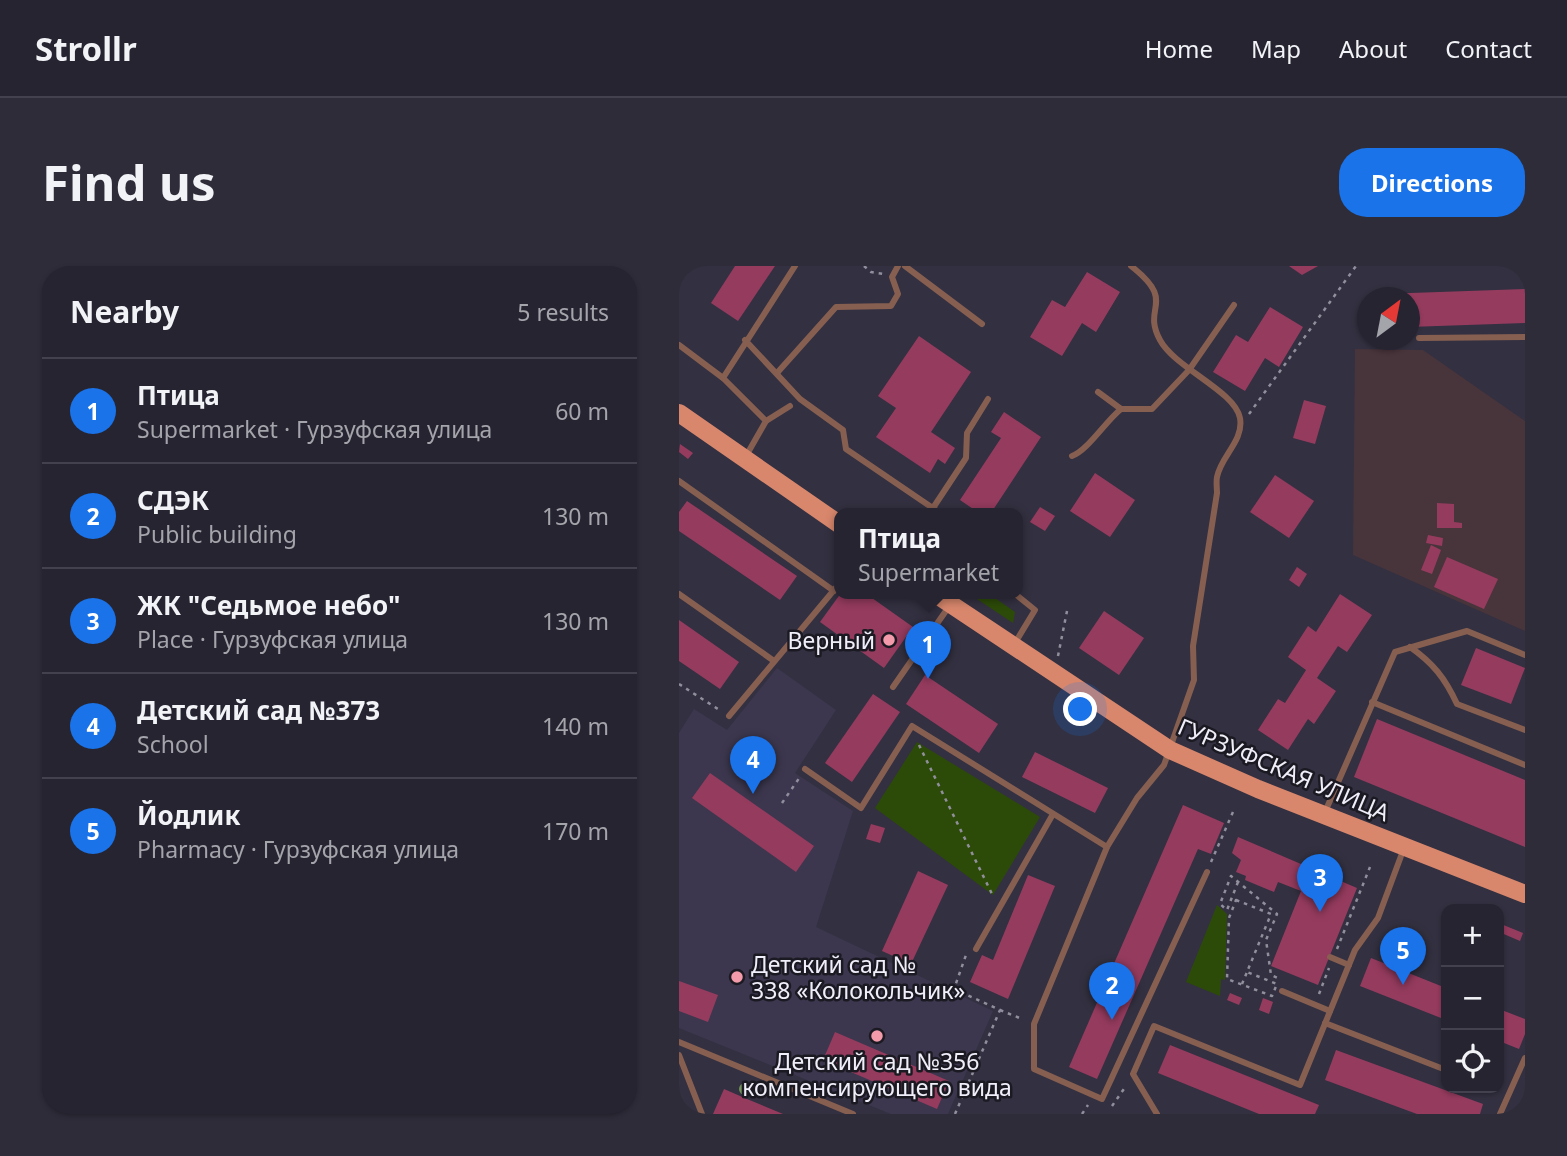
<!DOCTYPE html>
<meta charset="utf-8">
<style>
:root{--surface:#262431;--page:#2e2c39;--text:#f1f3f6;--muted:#a4a4ab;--line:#42414d;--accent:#1a73e8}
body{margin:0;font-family:"Noto Sans",sans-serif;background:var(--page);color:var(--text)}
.controls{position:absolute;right:21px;bottom:21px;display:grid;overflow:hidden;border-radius:14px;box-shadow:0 2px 5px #0004}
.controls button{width:63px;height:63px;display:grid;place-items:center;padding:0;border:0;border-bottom:2px solid var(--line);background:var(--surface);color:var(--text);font:35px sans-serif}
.compass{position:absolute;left:678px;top:21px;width:63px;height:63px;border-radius:50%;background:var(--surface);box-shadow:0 2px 5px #0004;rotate:32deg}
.you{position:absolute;left:402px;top:444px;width:24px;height:24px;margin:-18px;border:5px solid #fff;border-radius:50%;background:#1a73e8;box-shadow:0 0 0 10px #1a73e833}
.badge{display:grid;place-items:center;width:46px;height:46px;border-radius:50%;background:var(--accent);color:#fff;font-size:23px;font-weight:700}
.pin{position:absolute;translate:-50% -58px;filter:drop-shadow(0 2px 4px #0008)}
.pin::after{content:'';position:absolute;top:37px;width:24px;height:21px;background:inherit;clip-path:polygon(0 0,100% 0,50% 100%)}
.popup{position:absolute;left:155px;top:242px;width:189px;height:91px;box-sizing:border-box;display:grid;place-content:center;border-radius:14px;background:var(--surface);filter:drop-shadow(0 2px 5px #0005);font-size:23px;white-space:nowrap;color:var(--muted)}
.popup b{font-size:26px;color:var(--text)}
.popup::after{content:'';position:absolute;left:50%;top:100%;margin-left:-14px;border:14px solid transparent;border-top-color:var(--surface)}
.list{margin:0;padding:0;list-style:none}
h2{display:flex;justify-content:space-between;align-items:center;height:91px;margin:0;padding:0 28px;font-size:30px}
h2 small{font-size:23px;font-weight:400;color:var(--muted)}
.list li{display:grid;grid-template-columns:46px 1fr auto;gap:21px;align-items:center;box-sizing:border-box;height:105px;padding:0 28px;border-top:2px solid var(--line)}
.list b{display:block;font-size:26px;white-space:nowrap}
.list p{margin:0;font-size:23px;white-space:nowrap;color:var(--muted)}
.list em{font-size:23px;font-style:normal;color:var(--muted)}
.icon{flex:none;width:38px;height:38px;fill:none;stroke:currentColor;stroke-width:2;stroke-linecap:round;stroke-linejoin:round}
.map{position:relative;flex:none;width:846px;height:848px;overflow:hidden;border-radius:28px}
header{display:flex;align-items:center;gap:42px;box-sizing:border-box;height:98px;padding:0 35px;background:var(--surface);border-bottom:2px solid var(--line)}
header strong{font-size:33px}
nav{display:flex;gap:38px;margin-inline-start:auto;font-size:24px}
.intro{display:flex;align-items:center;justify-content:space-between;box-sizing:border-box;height:168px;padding:0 42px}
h1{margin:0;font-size:49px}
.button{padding:18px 32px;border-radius:28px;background:var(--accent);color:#fff;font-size:24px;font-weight:700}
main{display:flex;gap:42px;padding:0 42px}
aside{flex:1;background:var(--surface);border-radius:28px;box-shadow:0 2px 5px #0004}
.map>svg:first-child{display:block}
</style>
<header>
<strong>Strollr</strong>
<nav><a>Home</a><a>Map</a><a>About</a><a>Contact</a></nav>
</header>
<div class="intro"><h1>Find us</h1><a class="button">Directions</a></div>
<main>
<aside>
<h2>Nearby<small>5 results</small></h2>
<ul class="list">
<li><span class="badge">1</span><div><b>Птица</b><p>Supermarket · Гурзуфская улица</p></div><em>60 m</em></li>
<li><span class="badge">2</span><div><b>СДЭК</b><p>Public building</p></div><em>130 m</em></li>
<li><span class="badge">3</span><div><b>ЖК &quot;Седьмое небо&quot;</b><p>Place · Гурзуфская улица</p></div><em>130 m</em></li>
<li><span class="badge">4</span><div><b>Детский сад №373</b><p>School</p></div><em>140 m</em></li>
<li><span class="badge">5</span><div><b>Йодлик</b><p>Pharmacy · Гурзуфская улица</p></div><em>170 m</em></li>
</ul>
</aside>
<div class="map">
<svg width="846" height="848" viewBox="0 0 846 848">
<rect width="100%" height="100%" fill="#333041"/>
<!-- industrial -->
<path fill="#48343b" d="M676,83L744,84L846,155V365L674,289Z"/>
<!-- built -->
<path fill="#3c374e" d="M98,402L157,444L116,507L174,545L137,661L314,745L269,848H212L0,762V467L15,443L48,464Z"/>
<!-- green -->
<g fill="#2d4b08">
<path d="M289,327H309L336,346L334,357Z"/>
<path d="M238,476L361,551L314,629L196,542Z"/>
<path d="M538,639L548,648L546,714L542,713L541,730L507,716Z"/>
</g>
<!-- building -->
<g fill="#953b5e">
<path d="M56,0H96L59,55L32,37Z"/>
<path d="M610,0H639L623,9Z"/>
<path d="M408,6L441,26L417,66L403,57L383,90L351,71L373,34L386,41Z"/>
<path d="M846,23V57L730,61V32H703V28Z"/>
<path d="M591,41L624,61L600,101L586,92L566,125L534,106L557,69L569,76Z"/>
<path d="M240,70L292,106L252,166L276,182L266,198L259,193L251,207L197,171L217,142L199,130Z"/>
<path d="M625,134L647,140L636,178L614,172Z"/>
<path d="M325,146L362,171L312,247H300L281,234L322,172L312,166Z"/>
<path d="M1,178L14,187L9,193L0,186Z"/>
<path d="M416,207L456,234L431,271L391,245Z"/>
<path d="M596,209L635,235L610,272L571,246Z"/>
<path d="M8,235L118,310L101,334L0,265V246Z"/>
<path d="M758,237L775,238V256L783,257V262H758Z"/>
<path d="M361,241L376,250L366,265L351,256Z"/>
<path d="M749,269L764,272L763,280L747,277Z"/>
<path d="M752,279L762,284L753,308L742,304Z"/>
<path d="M768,291L819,313L805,343L755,321Z"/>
<path d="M618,301L628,308L620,321L610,314Z"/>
<path d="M162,327H186L234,361L205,402L141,356Z"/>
<path d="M661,328L693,349L668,386L659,380L638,412L657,425L635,458L629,453L609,484L579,464L599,433L606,437L627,404L609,391L629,360L637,366Z"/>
<path d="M425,345L465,372L440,409L400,382Z"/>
<path d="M0,354L60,396L41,423L0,395Z"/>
<path d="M797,382L846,402L832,438L782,419Z"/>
<path d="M246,409L319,458L300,487L227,438Z"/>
<path d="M194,428L221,446L173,516L146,497Z"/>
<path d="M698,453L846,514V581L675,511Z"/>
<path d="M356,486L429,522L416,547L343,511Z"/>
<path d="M31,507L135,580L117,606L13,532Z"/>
<path d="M504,539L545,557L532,588L519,583L418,813L390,801Z"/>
<path d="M192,558L206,562L201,577L187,573Z"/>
<path d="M559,571L678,622L639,719L592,700L622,625L599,616L595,626L566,614L567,610L557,606L562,594L553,587Z"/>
<path d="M239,605L269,619L232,698L203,685Z"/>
<path d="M349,609L376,620L329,733L291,716L303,689L314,694Z"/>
<path d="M822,658L844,667L841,675L820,666Z"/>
<path d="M692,692L767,722V754L681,720Z"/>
<path d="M0,715L39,729L29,756L0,745Z"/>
<path d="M551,727L563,732L560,739L548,734Z"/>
<path d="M584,732L594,736L590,748L580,744Z"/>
<path d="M820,743L846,753V768L840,783L820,775Z"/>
<path d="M156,766L270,815L258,843L144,794Z"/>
<path d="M491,779L640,839L636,848H580L479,807Z"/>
<path d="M657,784L804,838L801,848H738L646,814Z"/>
<path d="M45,823L68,833L104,848H34Z"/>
</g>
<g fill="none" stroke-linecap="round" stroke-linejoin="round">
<!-- path -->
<g stroke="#918f9d" stroke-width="2.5" stroke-dasharray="3.5 5" stroke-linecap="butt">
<path d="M185,0L192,6L204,8"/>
<path d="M570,148L677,0"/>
<path d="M379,390L389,340"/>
<path d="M0,418L42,445"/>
<path d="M240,479L314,630"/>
<path d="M103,537L121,511"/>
<path d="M532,596L554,546"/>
<path d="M559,616L548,644L541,638L552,610L598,648L587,674L592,709L601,713"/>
<path d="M557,634L592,648L568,706L598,718L593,730L548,713L550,652Z"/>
<path d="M658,683L691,601"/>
<path d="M563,718L568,706"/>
<path d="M640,728L650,702"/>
<path d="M321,744L343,753"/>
<path d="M433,840L447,820"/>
<path d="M276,848L321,744L275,723L287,689"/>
<path d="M403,848L409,839"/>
</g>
<!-- service -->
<g stroke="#865f51" stroke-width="6">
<path d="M226,0L303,58"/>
<path d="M452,0C499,37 462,40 481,74C496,102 556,125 561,152C565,175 542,190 538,211C537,216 538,223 538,227L514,380L515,414L485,499L458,532L428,581L355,758V803L423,833L528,606"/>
<path d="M740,72L846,71"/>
<path d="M66,74L121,133L164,164L167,183L261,247"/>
<path d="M0,79L44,112L87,155L67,190"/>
<path d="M98,107L157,41L212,40L219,28L213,11L219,0"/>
<path d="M44,112L116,0"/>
<path d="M419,126L442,143H473L510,104L555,39"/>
<path d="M87,155L111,140"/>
<path d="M393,190C409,184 426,156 442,143"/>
<path d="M0,215L155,325"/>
<path d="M254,242L287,192L288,167L309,133"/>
<path d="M335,327L356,344L336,377"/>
<path d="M0,328L95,395"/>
<path d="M731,381C754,397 766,412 778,438L846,464"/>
<path d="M214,421L271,339"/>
<path d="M693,436L846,499"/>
<path d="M50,450L160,318"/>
<path d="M126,503L182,542L233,460L428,581"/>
<path d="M646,546L716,386L788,365L846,389"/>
<path d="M297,683L374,548"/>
<path d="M651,691L670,699"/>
<path d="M603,725L651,745"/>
<path d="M646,757L767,804"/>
<path d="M0,776L174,848"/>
<path d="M0,789L23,848"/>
<path d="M478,848L454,808L475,760L621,819L676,684L699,652L725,582"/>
<path d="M821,848L846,792"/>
</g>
<!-- primary -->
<g stroke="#d8876c" stroke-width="18">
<path d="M0,147L160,258"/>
<path d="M255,327L491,484L579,523L846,628"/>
</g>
</g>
<!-- trees -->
<circle fill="#72915b" cx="66" cy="823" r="6"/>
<!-- markers -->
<g fill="#f39aab" stroke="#1b1921" stroke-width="2.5">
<circle cx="210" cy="374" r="7"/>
<circle cx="58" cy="711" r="7"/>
<circle cx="198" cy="770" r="7"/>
</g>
<g text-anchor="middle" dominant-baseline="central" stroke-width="5" stroke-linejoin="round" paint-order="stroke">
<!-- poi labels -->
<g font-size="23" fill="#f0eef9" stroke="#1b1921" text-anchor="end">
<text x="196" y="374">Верный</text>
<text x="72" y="698" text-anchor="start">Детский сад №<tspan x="72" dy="26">338 «Колокольчик»</tspan></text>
<text x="198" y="795" text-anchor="middle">Детский сад №356<tspan x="198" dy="26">компенсирующего вида</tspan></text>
</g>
<!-- street labels -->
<g font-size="23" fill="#f0eef9" stroke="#1b1921">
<text transform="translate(605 503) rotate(23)">ГУРЗУФСКАЯ УЛИЦА</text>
</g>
</g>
</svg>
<div class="controls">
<button>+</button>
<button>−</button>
<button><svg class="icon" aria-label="locate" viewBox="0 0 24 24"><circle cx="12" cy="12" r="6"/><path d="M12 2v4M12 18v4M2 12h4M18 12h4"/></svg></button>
</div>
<svg class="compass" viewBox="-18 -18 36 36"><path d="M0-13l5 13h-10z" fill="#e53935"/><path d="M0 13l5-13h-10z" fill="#a4a4ab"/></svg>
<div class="you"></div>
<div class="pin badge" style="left:249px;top:413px">1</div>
<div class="popup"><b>Птица</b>Supermarket</div>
<div class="pin badge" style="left:433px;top:754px">2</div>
<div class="pin badge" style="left:641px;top:646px">3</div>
<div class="pin badge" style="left:74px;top:528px">4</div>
<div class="pin badge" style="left:724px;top:719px">5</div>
</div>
</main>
